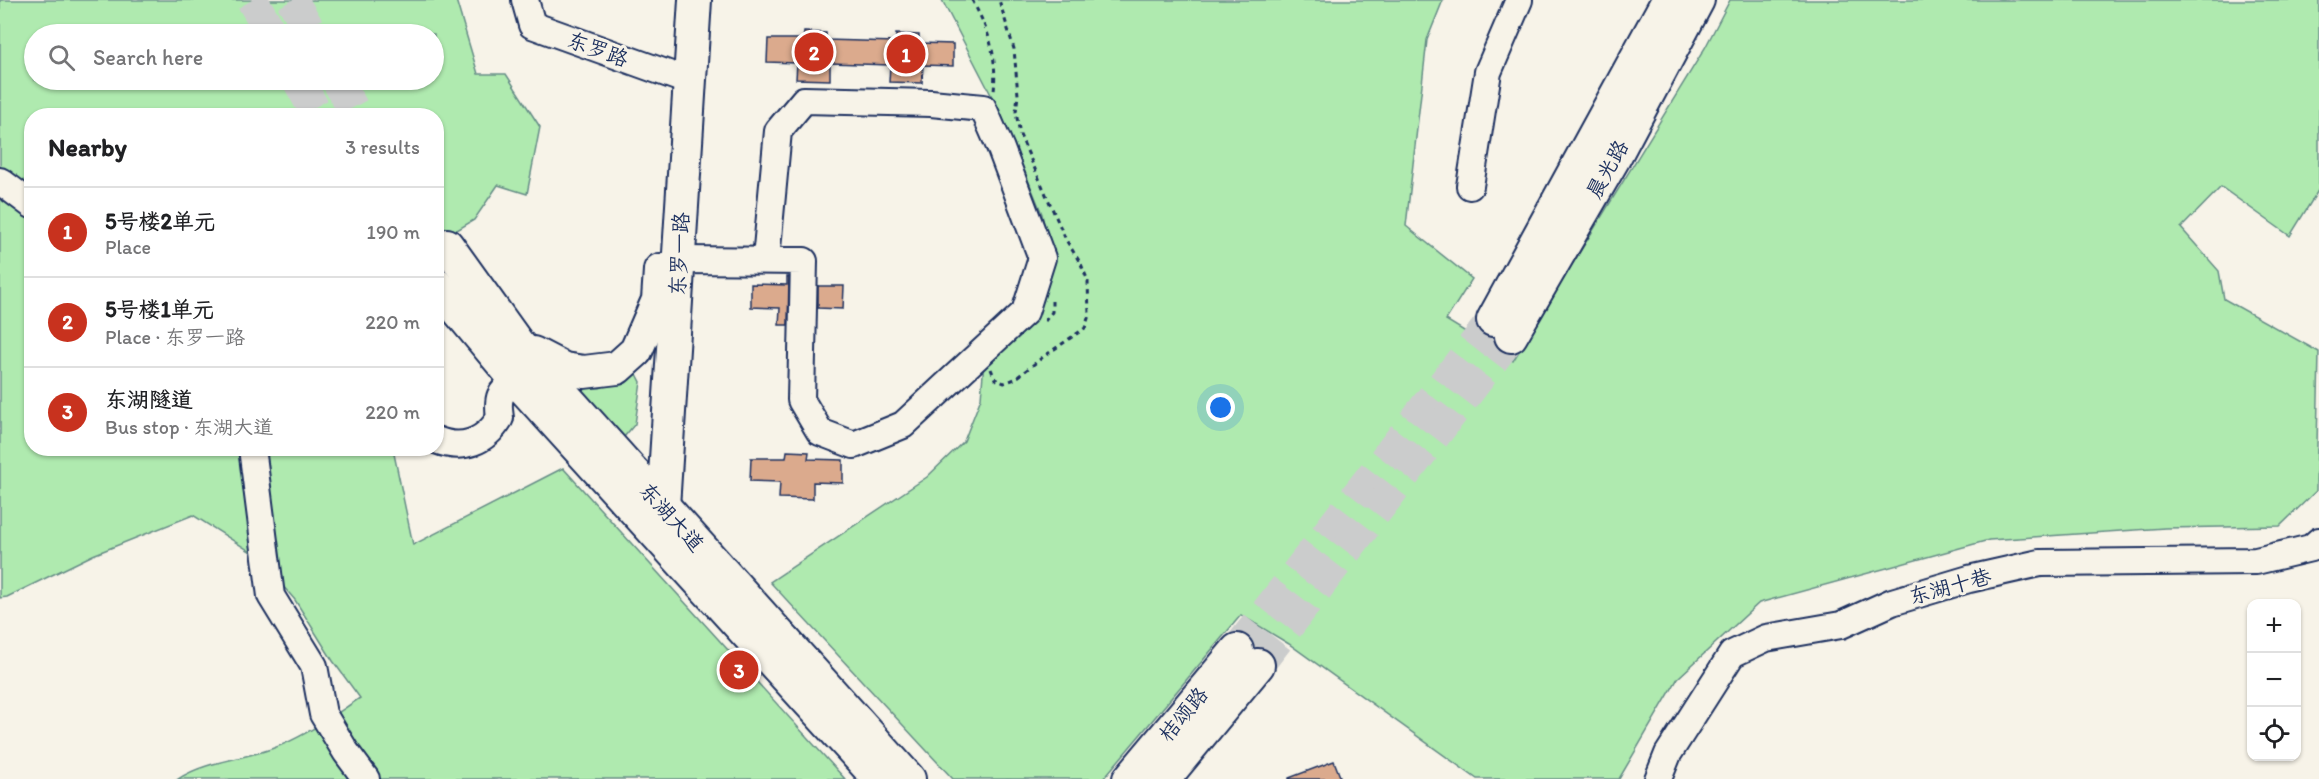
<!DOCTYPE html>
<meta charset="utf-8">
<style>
:root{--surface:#fff;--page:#f6f6f6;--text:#202124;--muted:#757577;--line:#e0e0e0;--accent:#c8321e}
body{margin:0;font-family:Itim,"LXGW WenKai TC",sans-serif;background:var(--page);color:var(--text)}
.controls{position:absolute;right:18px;bottom:18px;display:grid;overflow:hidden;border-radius:12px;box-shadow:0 2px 4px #0004}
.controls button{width:54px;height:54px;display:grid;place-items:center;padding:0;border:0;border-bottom:2px solid var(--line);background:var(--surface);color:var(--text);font:30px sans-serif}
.you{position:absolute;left:1221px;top:408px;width:21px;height:21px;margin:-15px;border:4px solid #fff;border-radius:50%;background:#1a73e8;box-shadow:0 0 0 9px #1a73e833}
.badge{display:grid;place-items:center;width:39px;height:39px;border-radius:50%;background:var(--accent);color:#fff;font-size:20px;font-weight:700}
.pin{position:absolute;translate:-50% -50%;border:3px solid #fff;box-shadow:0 2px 6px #0006}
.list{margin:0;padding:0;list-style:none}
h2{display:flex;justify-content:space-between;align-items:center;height:78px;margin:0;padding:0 24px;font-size:26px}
h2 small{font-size:20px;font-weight:400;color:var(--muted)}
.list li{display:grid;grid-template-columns:39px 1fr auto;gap:18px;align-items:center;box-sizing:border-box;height:90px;padding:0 24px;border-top:2px solid var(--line)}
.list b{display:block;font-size:22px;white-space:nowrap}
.list p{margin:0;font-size:20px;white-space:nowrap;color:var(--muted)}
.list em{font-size:20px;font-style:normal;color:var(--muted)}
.icon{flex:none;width:33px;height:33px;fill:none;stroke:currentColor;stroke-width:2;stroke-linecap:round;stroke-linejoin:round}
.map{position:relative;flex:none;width:2319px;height:779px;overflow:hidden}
.search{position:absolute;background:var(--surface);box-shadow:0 2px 4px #0004;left:24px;top:24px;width:420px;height:66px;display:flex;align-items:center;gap:15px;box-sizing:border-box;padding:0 21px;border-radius:33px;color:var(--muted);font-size:22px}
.panel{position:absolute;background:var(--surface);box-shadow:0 2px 4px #0004;left:24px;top:108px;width:420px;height:348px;border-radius:24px}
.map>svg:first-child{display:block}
</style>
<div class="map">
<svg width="2319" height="779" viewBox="0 0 2319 779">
<rect width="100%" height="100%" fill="#f7f3e8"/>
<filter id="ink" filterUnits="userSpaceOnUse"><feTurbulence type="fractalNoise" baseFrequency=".0167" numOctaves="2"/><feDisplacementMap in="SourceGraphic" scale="12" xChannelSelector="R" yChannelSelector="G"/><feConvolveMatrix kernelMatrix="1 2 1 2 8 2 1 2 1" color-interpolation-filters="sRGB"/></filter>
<g filter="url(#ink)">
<!-- green -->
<g fill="#afeaaf" stroke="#658c86" stroke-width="1.5" fill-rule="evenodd">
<path d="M0,0H456L478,74H506L540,127L527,194L498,185L474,220L437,242L436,116H32V448L393,449L413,545L563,468L845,779H178C205,761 240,760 271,749C303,738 331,717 360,698L333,661L295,600L256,555L193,515L93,555L7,597L0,598ZM34,34H434V80H34Z"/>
<path d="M942,0H1443L1427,40L1406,226L1472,279L1446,320L1513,361L1705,48L1730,0H2319V189L2290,236L2221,187L2181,228L2219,271L2224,299L2319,352L2316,491L2280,526L2165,528L1989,540L1759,603L1678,678L1619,779H1477L1289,644L1241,615L1103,779H953L770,582L927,477L964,441L981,398L984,362L1047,241L1042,214L1001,114Z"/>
<path d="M636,372L641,382L635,424L624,437L615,438L578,387L600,388Z"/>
</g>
<!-- building -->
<g fill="#dbaa8d" stroke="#1b2f5e" stroke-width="1.5">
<path d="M804,32L826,33V40L896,42V34L919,35V43L953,44V66L923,65L922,83L889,82L890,65L830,63V80L796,79L797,63L767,62L768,39H803Z"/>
<path d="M787,277H789L788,325H779L780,308L751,307V284L787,285Z"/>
<path d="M818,286H844L843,309L818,308Z"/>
<path d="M787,451L809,452L808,459L843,460V483L813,482V499L779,498L780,482L750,481L751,458H786Z"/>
<path d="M1334,761L1341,779H1289V778Z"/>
</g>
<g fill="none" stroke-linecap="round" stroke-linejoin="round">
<!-- major-tunnel -->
<g stroke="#cbcccc" stroke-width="32" stroke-dasharray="32 16" stroke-linecap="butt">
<path d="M252,0L272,34"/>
<path d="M292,0L312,34"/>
<path d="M298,80L318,116"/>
<path d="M337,80L357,116"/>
<path d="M1237,650L1493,320"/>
<path d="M1258,665L1511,336"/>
</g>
<defs>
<g id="minor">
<path d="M525,0L532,25L688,81"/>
<path d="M0,181L32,205"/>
<path d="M1470,186L1488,72L1519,0"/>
<path d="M678,260L804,261L801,400L820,432L854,445L903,425L1025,312L1042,258L1001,149L983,108L931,103L804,100L778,131L766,259"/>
<path d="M436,440C463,451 485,442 500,418C497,397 499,393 516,380"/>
<path d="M252,448L271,596L314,666L323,714L346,752L366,779"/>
<path d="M1658,779L1668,754L1732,654L1766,638L1841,625L1892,602L1969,579L2040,563L2256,561L2311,548L2319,541"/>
</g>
<g id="major">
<path d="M447,245L518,344L909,779"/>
<path d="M436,284L516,380L879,779"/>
<path d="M1493,320L1668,0"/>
<path d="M1511,336L1613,160L1698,0"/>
<path d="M533,353L564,369L584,372L617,368L636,351L658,300L660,270"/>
<path d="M663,507L695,0"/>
<path d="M1129,779L1237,650"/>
<path d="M1164,779L1258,665"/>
</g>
</defs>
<!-- minor casing -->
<use href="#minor" stroke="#1b2f5e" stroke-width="30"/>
<!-- major casing -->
<use href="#major" stroke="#1b2f5e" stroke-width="36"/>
<!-- path -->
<g stroke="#1b2f5e" stroke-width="3" stroke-dasharray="4.5 4.5" stroke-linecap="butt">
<path d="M972,0C990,33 997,55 994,92"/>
<path d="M1045,321L1052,312V299"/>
<path d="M991,369L995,379L1004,383L1015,379L1043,357L1085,328L1089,315L1088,281L1081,264L1066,240L1020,135L1016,112L1018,95L1014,49L999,0"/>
</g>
<!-- minor -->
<use href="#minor" stroke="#f7f3e8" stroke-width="26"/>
<!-- major -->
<use href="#major" stroke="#f7f3e8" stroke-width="32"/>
</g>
</g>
<g text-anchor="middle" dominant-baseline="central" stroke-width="6" stroke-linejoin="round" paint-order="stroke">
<!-- street labels -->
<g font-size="21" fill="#1b2f5e" stroke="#f7f3e8">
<text transform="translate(598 49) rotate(20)">东罗路</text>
<text transform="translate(1607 169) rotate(-61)">晨光路</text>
<text transform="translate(679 254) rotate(-87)">东罗一路</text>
<text transform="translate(672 517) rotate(48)">东湖大道</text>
<text transform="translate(1950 586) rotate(-15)">东湖十巷</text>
<text transform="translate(1183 714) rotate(-50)">桔颂路</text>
</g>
</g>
</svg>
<div class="controls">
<button>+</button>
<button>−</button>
<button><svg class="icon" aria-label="locate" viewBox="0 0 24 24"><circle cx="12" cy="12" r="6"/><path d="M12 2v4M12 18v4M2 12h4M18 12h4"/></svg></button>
</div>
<div class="you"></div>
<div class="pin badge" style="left:906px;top:54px">1</div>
<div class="pin badge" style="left:814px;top:52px">2</div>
<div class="pin badge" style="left:739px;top:670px">3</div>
<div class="search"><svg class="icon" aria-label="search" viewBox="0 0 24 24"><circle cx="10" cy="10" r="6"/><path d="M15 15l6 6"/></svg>Search here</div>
<section class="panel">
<h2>Nearby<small>3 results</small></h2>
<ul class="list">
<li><span class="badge">1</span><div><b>5号楼2单元</b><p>Place</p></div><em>190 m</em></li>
<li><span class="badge">2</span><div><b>5号楼1单元</b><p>Place · 东罗一路</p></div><em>220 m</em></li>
<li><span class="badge">3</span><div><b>东湖隧道</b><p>Bus stop · 东湖大道</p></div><em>220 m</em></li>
</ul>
</section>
</div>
